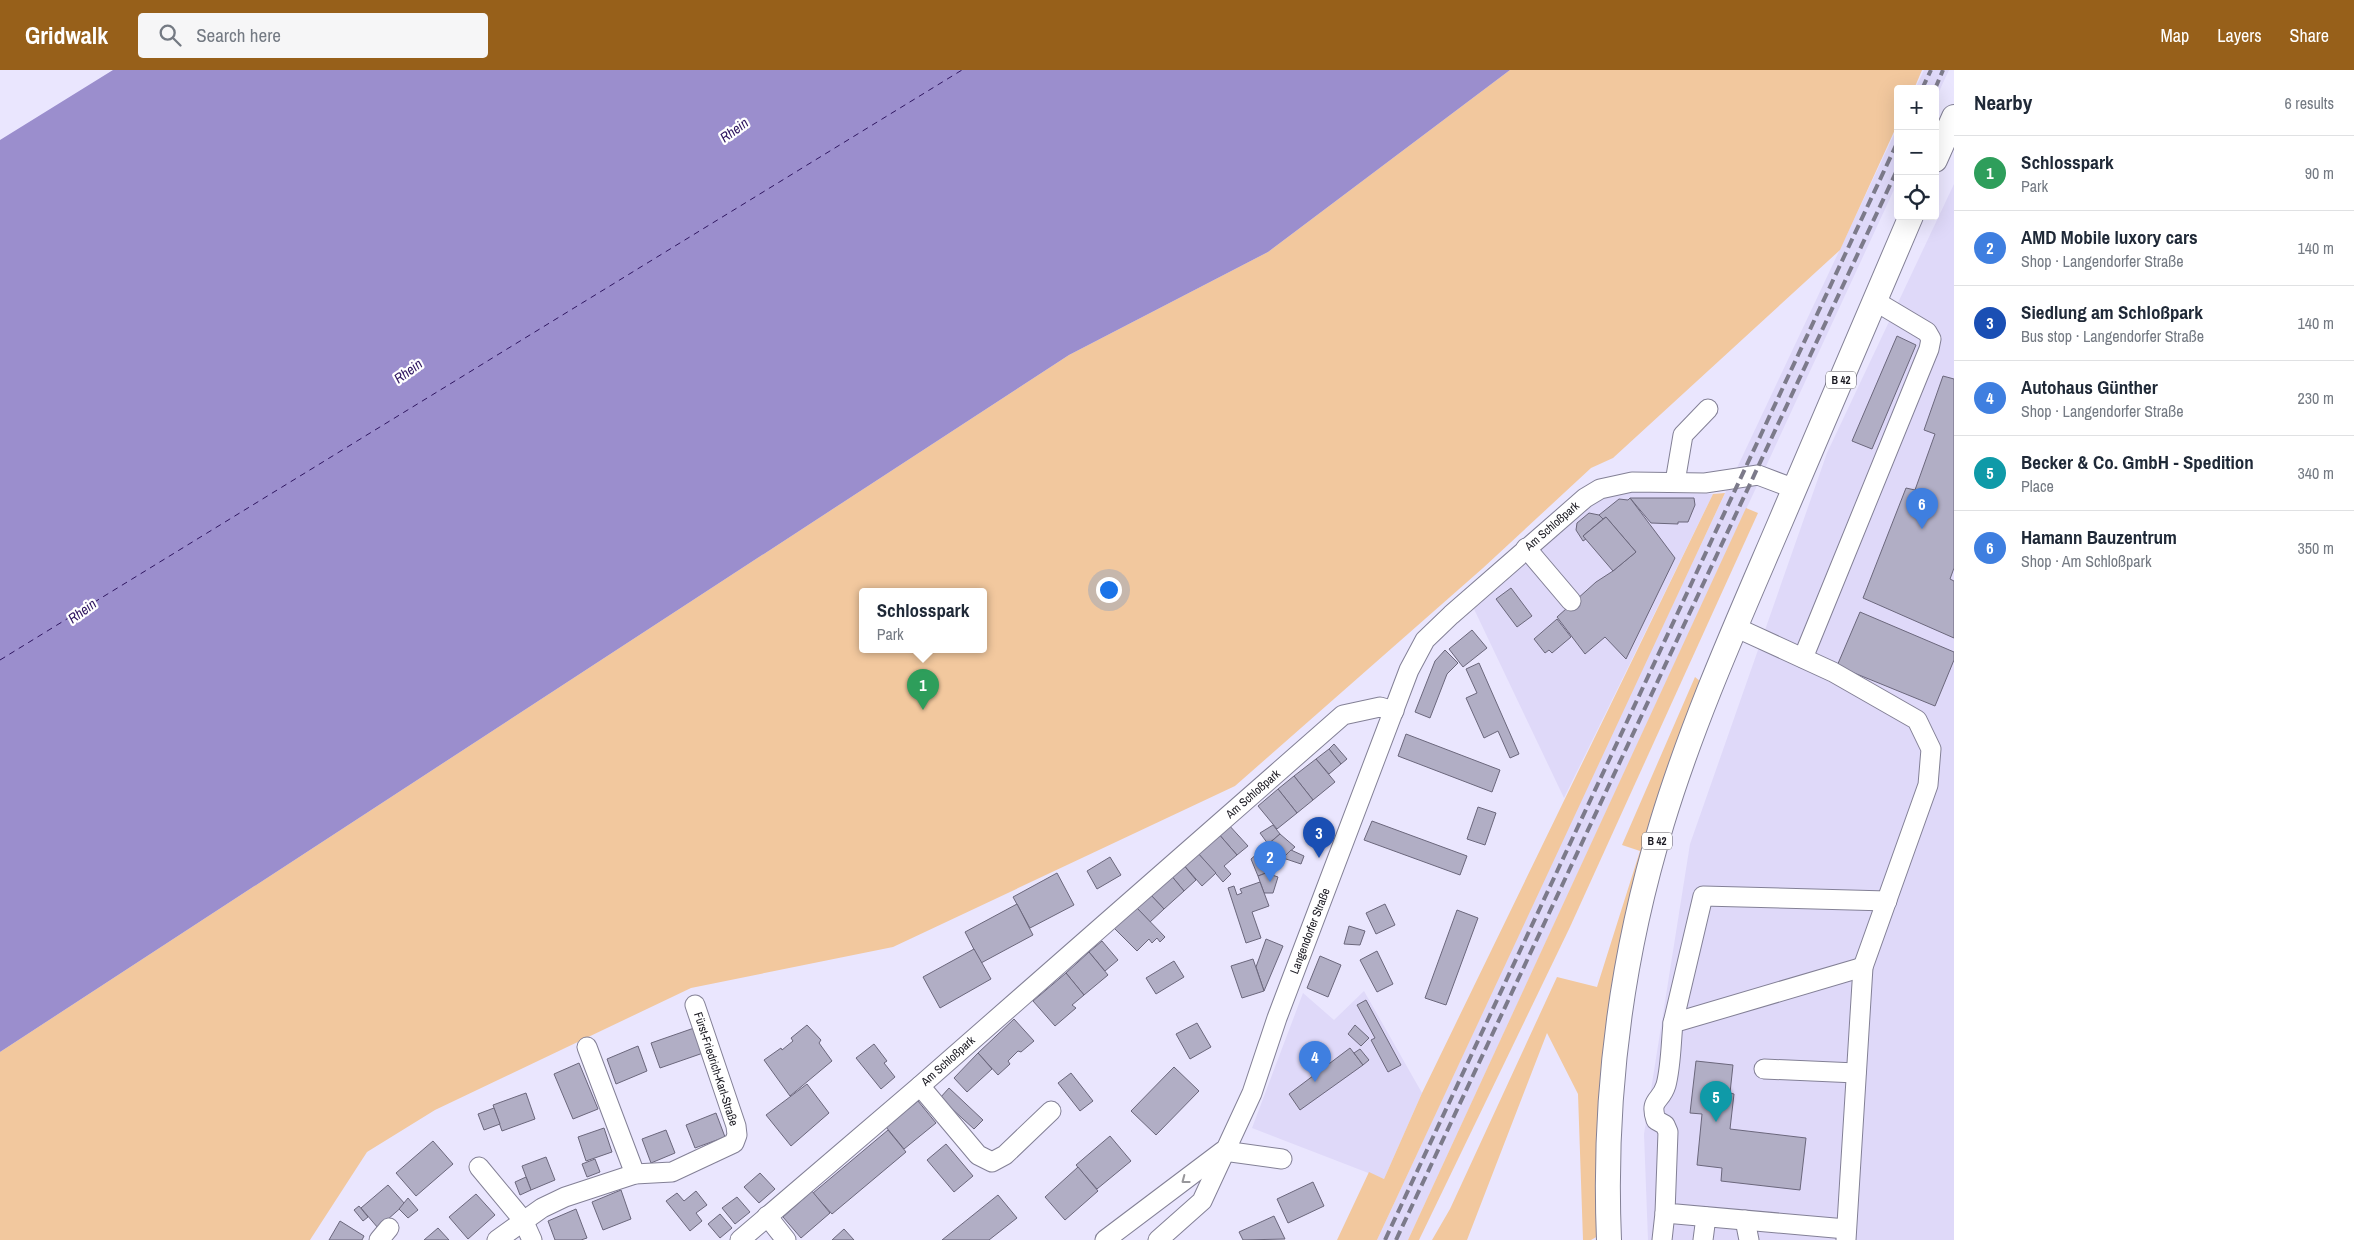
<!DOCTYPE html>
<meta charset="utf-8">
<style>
:root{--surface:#fff;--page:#f6f6f7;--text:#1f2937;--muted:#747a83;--line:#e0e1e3;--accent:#97601a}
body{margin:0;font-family:"Archivo Narrow",sans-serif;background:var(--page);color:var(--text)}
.controls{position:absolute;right:15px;top:15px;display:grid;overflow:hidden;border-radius:5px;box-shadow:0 5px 20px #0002}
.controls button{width:45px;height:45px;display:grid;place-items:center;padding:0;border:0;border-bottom:1px solid var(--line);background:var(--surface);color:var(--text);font:25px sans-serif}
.you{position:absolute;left:1108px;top:519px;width:18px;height:18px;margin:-12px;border:4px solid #fff;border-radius:50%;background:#1a73e8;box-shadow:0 0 0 8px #1a73e833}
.badge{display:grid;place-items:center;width:32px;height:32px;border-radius:50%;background:var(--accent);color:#fff;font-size:16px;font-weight:700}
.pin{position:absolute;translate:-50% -41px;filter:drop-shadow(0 1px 2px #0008)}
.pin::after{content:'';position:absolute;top:26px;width:18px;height:15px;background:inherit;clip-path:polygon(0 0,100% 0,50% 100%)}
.popup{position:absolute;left:859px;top:518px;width:128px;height:65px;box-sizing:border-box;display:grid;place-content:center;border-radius:5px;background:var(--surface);filter:drop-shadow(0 1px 4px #0005);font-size:16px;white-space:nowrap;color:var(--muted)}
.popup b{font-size:19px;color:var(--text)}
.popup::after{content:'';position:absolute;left:50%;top:100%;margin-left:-10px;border:10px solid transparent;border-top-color:var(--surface)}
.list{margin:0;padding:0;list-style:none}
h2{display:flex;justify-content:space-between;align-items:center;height:65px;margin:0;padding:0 20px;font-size:21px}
h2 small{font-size:16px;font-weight:400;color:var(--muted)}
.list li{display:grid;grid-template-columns:32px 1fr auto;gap:15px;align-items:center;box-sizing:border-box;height:75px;padding:0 20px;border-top:1px solid var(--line)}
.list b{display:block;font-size:19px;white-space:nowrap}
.list p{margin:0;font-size:16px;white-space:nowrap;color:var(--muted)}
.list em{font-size:16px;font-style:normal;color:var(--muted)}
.icon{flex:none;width:28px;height:28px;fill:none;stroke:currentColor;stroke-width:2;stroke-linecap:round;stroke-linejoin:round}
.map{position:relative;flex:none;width:1954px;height:1170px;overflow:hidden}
header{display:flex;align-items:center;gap:30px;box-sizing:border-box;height:70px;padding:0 25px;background:var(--accent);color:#fff}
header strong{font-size:24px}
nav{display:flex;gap:28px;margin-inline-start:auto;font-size:18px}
.search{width:350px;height:45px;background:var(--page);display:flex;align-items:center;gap:12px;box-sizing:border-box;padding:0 18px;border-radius:5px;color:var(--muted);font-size:19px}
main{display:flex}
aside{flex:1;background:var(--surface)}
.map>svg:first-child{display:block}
</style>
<header>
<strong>Gridwalk</strong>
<div class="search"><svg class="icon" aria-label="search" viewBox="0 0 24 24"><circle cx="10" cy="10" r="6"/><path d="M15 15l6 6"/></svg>Search here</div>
<nav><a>Map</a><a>Layers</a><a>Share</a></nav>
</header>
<main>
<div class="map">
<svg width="1954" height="1170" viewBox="0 0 1954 1170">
<rect width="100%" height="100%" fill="#eae6fe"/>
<!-- built -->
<g fill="#dfd9f9">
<path d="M1924,0H1949L1935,30V19H1915Z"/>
<path d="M1898,56V111L1408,1170H1377L1614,659Z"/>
<path d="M1954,114V1170H1648L1644,1064L1690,774L1827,383Z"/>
<path d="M1629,422L1713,424L1564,728L1474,539L1589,435L1604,428Z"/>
<path d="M1364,921L1422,1023L1384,1109L1252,1058L1303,923L1334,950Z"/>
</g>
<!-- green -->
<g fill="#f2c89e" fill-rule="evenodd">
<path d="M1510,0H1922L1914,19H1898V53L1840,180L1613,388L1591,398L1483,498L1235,716L893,877L691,918L435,1040L367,1082L310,1170H0V982L1069,285L1268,182ZM863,521H983V579H863Z"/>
<path d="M1725,423L1377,1170H1337L1369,1102L1384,1109L1422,1023L1713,424Z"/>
<path d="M1746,438L1758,443L1570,857L1419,1170H1408Z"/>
<path d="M1695,607L1701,612L1645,782L1598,1166L1591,1170H1583L1578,1024L1547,963L1467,1170H1432L1450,1139L1557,907L1597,917L1640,781L1622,775Z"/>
</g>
<!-- water -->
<path fill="#9b8ecd" d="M113,0H1510L1268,182L1069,285L0,982V70Z"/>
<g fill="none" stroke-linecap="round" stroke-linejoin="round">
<!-- ferry -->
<path stroke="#301761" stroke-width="1" stroke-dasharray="6 5" stroke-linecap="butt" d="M0,590L962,0"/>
</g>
<!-- building -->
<g fill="#b1aec5" stroke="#6b677c">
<path d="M1897,266L1916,275L1872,379L1852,371Z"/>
<path d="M1943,306L1954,309V498L1950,509L1954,511V568L1863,528L1906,418L1915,420L1935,364L1924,360Z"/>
<path d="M1630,428H1694L1695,435L1688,452H1678V454L1651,453Z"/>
<path d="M1630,428L1675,488L1626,589L1605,567L1585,584L1557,547L1596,512L1613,501L1636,482L1606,447L1603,449L1599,445L1619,429L1628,430Z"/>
<path d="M1589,443L1599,445L1603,449L1583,466L1586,469L1583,471L1576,460L1577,453Z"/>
<path d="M1606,447L1636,482L1613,501L1583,466Z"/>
<path d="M1511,518L1532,546L1517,557L1496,529Z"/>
<path d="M1860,542L1954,582V590L1935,636L1837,596Z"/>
<path d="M1557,549L1571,567L1552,583L1549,580L1545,583L1534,569Z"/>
<path d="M1472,560L1487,578L1463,597L1449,579Z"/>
<path d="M1445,580L1458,593L1447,604L1430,648L1415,642L1435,591Z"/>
<path d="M1479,593L1519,684L1510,688L1498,661L1484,668L1466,628L1477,623L1466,599Z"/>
<path d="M1406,664L1500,700L1492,722L1398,686Z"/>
<path d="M1334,674L1347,689L1341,694L1329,679Z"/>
<path d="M1329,679L1341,694L1329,704L1316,689Z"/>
<path d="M1316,689L1335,712L1313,730L1294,706Z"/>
<path d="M1294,706L1313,730L1297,743L1278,719Z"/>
<path d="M1278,719L1297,743L1277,759L1258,736Z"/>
<path d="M1478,737L1496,743L1485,775L1467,769Z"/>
<path d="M1372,751L1467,786L1460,805L1364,770Z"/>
<path d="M1227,753L1248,776L1237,785L1217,762Z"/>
<path d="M1273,755L1280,764L1268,774L1260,763Z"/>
<path d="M1217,762L1237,785L1224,796L1231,804L1223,812L1196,781Z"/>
<path d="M1280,764L1295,777L1266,803L1258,806L1251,789Z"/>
<path d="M1291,780L1304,786L1301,794L1283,788Z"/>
<path d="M1196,781L1216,803L1202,816L1182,793Z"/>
<path d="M1110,787L1121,805L1097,819L1087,801Z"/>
<path d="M1182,793L1196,810L1184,821L1170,804Z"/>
<path d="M1057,803L1074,835L1030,858L1013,827Z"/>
<path d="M1266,803L1278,807L1273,823H1264L1258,806Z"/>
<path d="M1170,804L1184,821L1164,839L1149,823Z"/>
<path d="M1260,812L1269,836L1252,842L1261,868L1246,873L1228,818L1234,816L1237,825L1242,823L1240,819Z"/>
<path d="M1149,823L1164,839L1150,852L1135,836Z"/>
<path d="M1017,834L1033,865L981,893L965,862Z"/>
<path d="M1385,834L1395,855L1376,864L1366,843Z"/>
<path d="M1135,836L1165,867L1160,872L1157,868L1152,873L1149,869L1137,881L1114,858Z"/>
<path d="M1457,840L1478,848L1446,935L1425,928Z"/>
<path d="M1349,856L1365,861L1360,875L1344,874Z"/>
<path d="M1266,869L1283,876L1264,921L1256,897Z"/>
<path d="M1102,871L1118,890L1105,901L1089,882Z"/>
<path d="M974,879L991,909L940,938L923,907Z"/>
<path d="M1377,881L1393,914L1377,922L1360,890Z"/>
<path d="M1089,882L1108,905L1084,925L1066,903Z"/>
<path d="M1320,886L1341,895L1328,927L1307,918Z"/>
<path d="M1253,889L1264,921L1242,928L1231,896Z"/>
<path d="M1174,891L1184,907L1156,924L1146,908Z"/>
<path d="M1066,903L1084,925L1072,935L1076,938L1055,956L1033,931Z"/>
<path d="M1366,930L1401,995L1388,1002L1371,970L1375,968L1357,935Z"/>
<path d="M1014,949L1034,971L1021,982L1018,981L1008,991L1010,994L998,1005L978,983Z"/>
<path d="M1197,953L1211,977L1190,989L1176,964Z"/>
<path d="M807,955L821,970L819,973L832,991L790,1026L764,990L781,978L782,980L793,971L791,968Z"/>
<path d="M1355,955L1369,968L1361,976L1348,964Z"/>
<path d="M697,957L706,982L660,998L651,973Z"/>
<path d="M874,974L887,991L884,993L895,1007L881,1019L856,988Z"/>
<path d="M638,976L647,1001L616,1014L607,989Z"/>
<path d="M1350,978L1363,995L1300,1040L1289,1024Z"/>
<path d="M1360,979L1369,990L1363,995L1354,983Z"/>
<path d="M978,983L992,999L967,1022L954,1008Z"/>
<path d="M1696,991L1733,995L1730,1023L1734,1024L1730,1059L1806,1068L1800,1120L1721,1111L1722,1098L1697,1095L1702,1044L1690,1043Z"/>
<path d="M579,993L598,1039L573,1049L554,1004Z"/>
<path d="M1174,997L1199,1021L1156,1065L1131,1041Z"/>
<path d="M1071,1003L1093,1031L1080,1041L1058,1013Z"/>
<path d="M807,1014L829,1043L791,1076L766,1045Z"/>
<path d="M949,1018L983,1050L974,1059L940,1028Z"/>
<path d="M526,1023L535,1049L502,1061L493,1035Z"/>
<path d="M918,1031L936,1053L904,1079L886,1057Z"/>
<path d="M494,1038L500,1054L484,1060L478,1044Z"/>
<path d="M716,1043L725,1067L695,1078L686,1055Z"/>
<path d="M604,1058L612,1082L586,1091L578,1067Z"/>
<path d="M666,1060L675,1083L651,1093L642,1069Z"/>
<path d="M888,1060L906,1082L832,1144L813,1123Z"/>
<path d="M1110,1066L1131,1091L1097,1119L1076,1095Z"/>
<path d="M433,1071L453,1094L416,1126L396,1103Z"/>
<path d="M946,1074L973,1106L954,1122L927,1090Z"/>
<path d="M546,1087L555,1110L531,1120L522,1096Z"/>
<path d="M595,1089L600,1102L587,1107L582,1094Z"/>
<path d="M1078,1097L1098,1121L1065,1150L1045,1127Z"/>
<path d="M760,1103L775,1119L759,1133L744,1117Z"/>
<path d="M526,1107L531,1120L520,1125L515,1112Z"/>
<path d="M1313,1112L1324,1136L1288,1153L1277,1129Z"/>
<path d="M388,1115L405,1134L378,1158L361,1138Z"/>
<path d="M621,1120L631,1149L603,1160L592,1132Z"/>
<path d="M696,1121L707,1135L696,1143L702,1151L690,1161L666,1131L677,1123L684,1131Z"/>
<path d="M812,1121L830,1143L801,1168L783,1147Z"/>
<path d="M476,1124L495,1145L468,1169L449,1147Z"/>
<path d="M998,1125L1017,1148L989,1170H942Z"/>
<path d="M737,1127L750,1142L735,1154L722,1138Z"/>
<path d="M408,1128L418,1140L408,1148L399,1139Z"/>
<path d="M359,1136L368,1147L363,1151L354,1140Z"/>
<path d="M576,1139L587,1168L581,1170H555L548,1151Z"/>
<path d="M720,1144L732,1158L720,1168L708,1154Z"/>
<path d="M1274,1146L1285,1169L1243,1170L1239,1162Z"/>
<path d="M340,1151L364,1166L362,1170H329Z"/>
<path d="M438,1158L449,1170H424Z"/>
<path d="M844,1159L854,1170H832Z"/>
</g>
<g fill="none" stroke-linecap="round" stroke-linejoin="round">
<defs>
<g id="minor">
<path d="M1675,412L1683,365L1708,339"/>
<path d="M1526,478L1571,531"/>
<path d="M1735,557L1833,602L1917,650L1931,679L1928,715L1863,897L1846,1170"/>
<path d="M1803,588L1929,279L1931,269L1927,262L1875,231"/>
<path d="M1673,953L1703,826L1887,831"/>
<path d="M587,977L635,1104"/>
<path d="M1764,999L1856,1003"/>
<path d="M920,1016L978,1085L992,1092L1005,1085L1051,1041"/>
<path d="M1224,1081L1282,1089"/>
<path d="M479,1097L523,1150L532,1170"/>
<path d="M767,1146L786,1170"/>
<path d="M1745,1150L1749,1170"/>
<path d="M1846,1159L1665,1143L1668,1062L1665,1055L1656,1050C1649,1029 1661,1032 1666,1015C1671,996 1671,973 1673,953L1863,897"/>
<path d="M379,1170L389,1158"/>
<path d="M497,1170L542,1138L565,1127L635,1104L672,1102L734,1073L737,1065L736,1056L695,935"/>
<path d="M740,1170L920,1016L1343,645L1380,637L1394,641"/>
<path d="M1105,1170L1223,1081"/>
<path d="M1158,1170L1202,1131L1252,1023L1277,948L1409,600L1425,570L1451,545L1585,428L1600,419L1632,412L1705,413L1758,405L1795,419"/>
<path d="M1662,1170L1665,1143"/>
<path d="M1703,1170L1706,1147"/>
</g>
<g id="major">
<path d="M1935,90L1954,47"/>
<path d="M1609,1170C1603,1029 1621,888 1662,753C1693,651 1737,553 1779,455C1823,352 1867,249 1911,146"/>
</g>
</defs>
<!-- minor casing -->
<use href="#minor" stroke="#838096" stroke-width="21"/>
<!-- major casing -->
<use href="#major" stroke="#838096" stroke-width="26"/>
<!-- minor -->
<use href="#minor" stroke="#fff" stroke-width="19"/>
<!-- major -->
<use href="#major" stroke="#fff" stroke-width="24"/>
<!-- rail -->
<g stroke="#7c7a8a" stroke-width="4" stroke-dasharray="10 5" stroke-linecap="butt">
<path d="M1922,19L1931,0"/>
<path d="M1935,19L1943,0"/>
<path d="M1385,1170L1898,71"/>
<path d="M1396,1170L1898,98"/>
</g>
</g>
<!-- one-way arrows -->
<defs><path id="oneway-chevron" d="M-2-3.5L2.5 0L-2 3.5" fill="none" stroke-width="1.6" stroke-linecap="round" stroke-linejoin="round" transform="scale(1.25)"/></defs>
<use stroke="#98979b" href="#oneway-chevron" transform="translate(1185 1110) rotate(143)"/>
<g text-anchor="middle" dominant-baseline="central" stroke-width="4.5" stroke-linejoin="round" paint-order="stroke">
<!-- shield labels -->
<g fill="#fff" stroke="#5e5d63" stroke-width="1">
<rect x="1826" y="301.5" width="30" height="17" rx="4"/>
<rect x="1642" y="762.5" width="30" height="17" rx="4"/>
</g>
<g font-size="11" font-weight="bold" fill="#191820">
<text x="1841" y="310">B 42</text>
<text x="1657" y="771">B 42</text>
</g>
<!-- street labels -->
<g font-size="12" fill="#191820" stroke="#fff">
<text transform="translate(1552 456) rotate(-41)">Am Schloßpark</text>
<text transform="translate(1253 724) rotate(-41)">Am Schloßpark</text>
<text transform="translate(1310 861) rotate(-69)">Langendorfer Straße</text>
<text transform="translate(948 991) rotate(-42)">Am Schloßpark</text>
<text transform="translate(716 999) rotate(72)">Fürst-Friedrich-Karl-Straße</text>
</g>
<!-- water labels -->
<g font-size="14" font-style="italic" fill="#301761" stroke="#fff">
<text transform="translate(734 60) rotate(-36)">Rhein</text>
<text transform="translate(408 301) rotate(-36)">Rhein</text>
<text transform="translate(82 541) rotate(-36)">Rhein</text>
</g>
</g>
</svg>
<div class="controls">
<button>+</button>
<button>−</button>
<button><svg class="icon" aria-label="locate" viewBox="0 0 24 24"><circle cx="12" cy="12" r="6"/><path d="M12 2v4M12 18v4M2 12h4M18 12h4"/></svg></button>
</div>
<div class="you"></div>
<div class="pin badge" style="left:923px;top:640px;background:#2e9e5b">1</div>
<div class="popup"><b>Schlosspark</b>Park</div>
<div class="pin badge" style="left:1270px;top:812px;background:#3f7fe0">2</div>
<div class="pin badge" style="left:1319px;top:788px;background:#1a4fb4">3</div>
<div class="pin badge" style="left:1315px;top:1012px;background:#3f7fe0">4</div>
<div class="pin badge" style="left:1716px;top:1052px;background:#0f9aa8">5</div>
<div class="pin badge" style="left:1922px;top:459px;background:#3f7fe0">6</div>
</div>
<aside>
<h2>Nearby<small>6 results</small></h2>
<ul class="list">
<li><span class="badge" style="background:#2e9e5b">1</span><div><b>Schlosspark</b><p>Park</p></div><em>90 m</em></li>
<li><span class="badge" style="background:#3f7fe0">2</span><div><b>AMD Mobile luxory cars</b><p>Shop · Langendorfer Straße</p></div><em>140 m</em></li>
<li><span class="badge" style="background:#1a4fb4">3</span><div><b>Siedlung am Schloßpark</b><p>Bus stop · Langendorfer Straße</p></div><em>140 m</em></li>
<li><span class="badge" style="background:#3f7fe0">4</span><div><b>Autohaus Günther</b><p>Shop · Langendorfer Straße</p></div><em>230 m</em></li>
<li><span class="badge" style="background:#0f9aa8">5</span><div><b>Becker &amp; Co. GmbH - Spedition</b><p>Place</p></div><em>340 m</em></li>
<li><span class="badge" style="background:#3f7fe0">6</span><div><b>Hamann Bauzentrum</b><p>Shop · Am Schloßpark</p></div><em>350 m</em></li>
</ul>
</aside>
</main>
